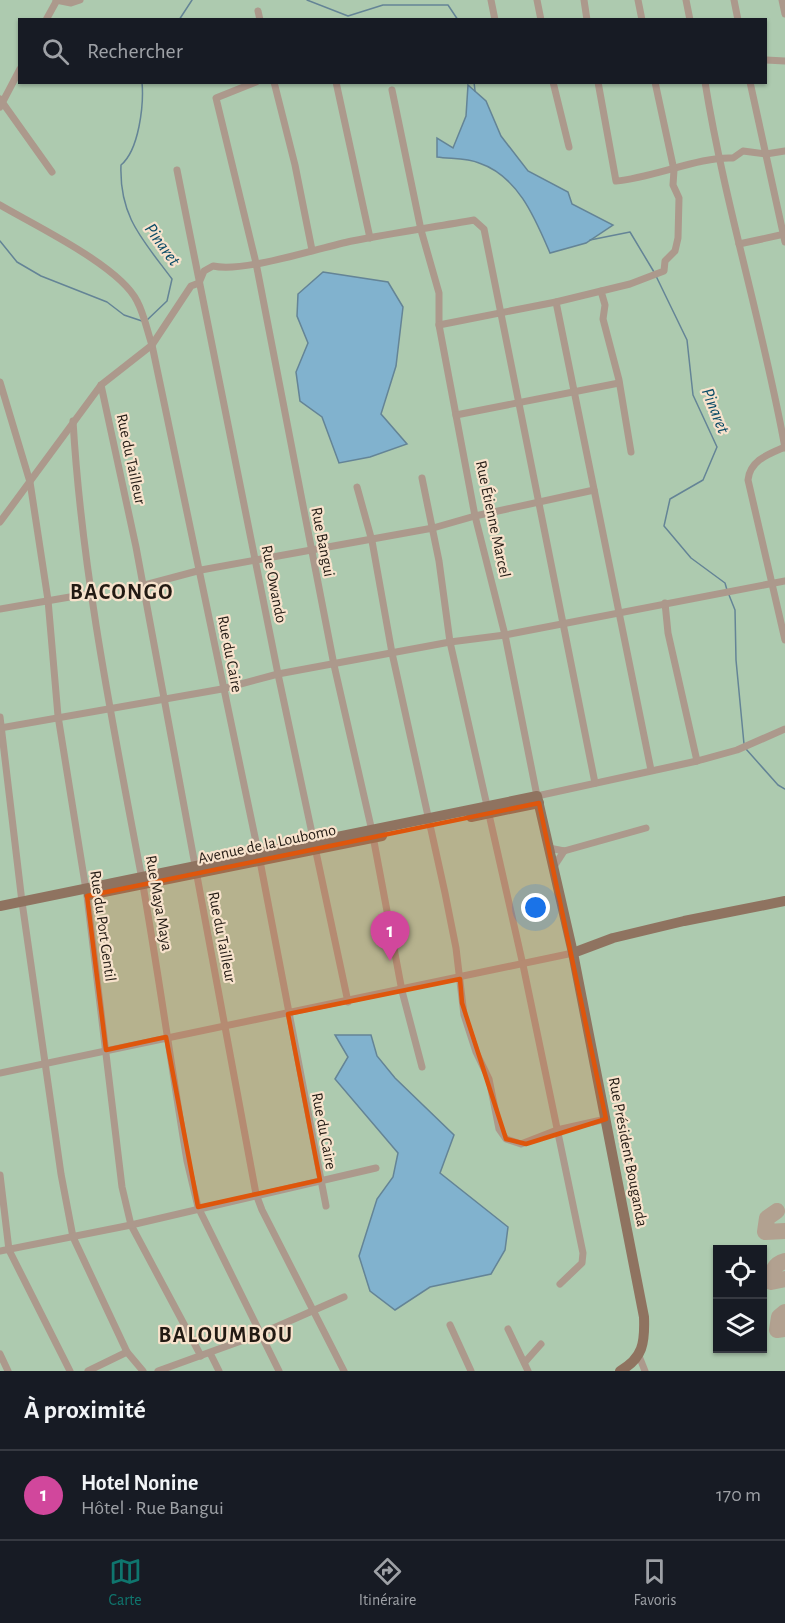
<!DOCTYPE html>
<html lang="fr">
<meta charset="utf-8">
<style>
:root{--surface:#171b24;--page:#20242c;--text:#f1f3f6;--muted:#9ea1a6;--line:#363941;--accent:#0f766e}
body{margin:0;font-family:"Alegreya Sans",sans-serif;background:var(--page);color:var(--text)}
.controls{position:absolute;right:18px;bottom:18px;display:grid;overflow:hidden;border-radius:0px;box-shadow:0 2px 4px #0004}
.controls button{width:54px;height:54px;display:grid;place-items:center;padding:0;border:0;border-bottom:2px solid var(--line);background:var(--surface);color:var(--text);font:30px sans-serif}
.you{position:absolute;left:536px;top:908px;width:21px;height:21px;margin:-15px;border:4px solid #fff;border-radius:50%;background:#1a73e8;box-shadow:0 0 0 9px #1a73e833}
.badge{display:grid;place-items:center;width:39px;height:39px;border-radius:50%;background:var(--accent);color:#fff;font-size:20px;font-weight:700}
.pin{position:absolute;translate:-50% -50px;filter:drop-shadow(0 2px 3px #0008)}
.pin::after{content:'';position:absolute;top:32px;width:21px;height:18px;background:inherit;clip-path:polygon(0 0,100% 0,50% 100%)}
.list{margin:0;padding:0;list-style:none}
h2{display:flex;justify-content:space-between;align-items:center;height:78px;margin:0;padding:0 24px;font-size:26px}
h2 small{font-size:20px;font-weight:400;color:var(--muted)}
.list li{display:grid;grid-template-columns:39px 1fr auto;gap:18px;align-items:center;box-sizing:border-box;height:90px;padding:0 24px;border-top:2px solid var(--line)}
.list b{display:block;font-size:22px;white-space:nowrap}
.list p{margin:0;font-size:20px;white-space:nowrap;color:var(--muted)}
.list em{font-size:20px;font-style:normal;color:var(--muted)}
.icon{flex:none;width:33px;height:33px;fill:none;stroke:currentColor;stroke-width:2;stroke-linecap:round;stroke-linejoin:round}
.map{position:relative;flex:none;width:785px;height:1371px;overflow:hidden}
.search{position:absolute;background:var(--surface);box-shadow:0 2px 4px #0004;left:18px;right:18px;top:18px;height:66px;display:flex;align-items:center;gap:15px;box-sizing:border-box;padding:0 21px;border-radius:0px;color:var(--muted);font-size:22px}
.sheet{height:168px;background:var(--surface)}
nav{display:flex;justify-content:space-around;align-items:center;box-sizing:border-box;height:84px;border-top:2px solid var(--line);background:var(--surface);font-size:16px;color:var(--muted)}
nav a{display:grid;justify-items:center;gap:3px}
nav .on{color:var(--accent)}
.map>svg:first-child{display:block}
</style>
<div class="map">
<svg width="785" height="1371" viewBox="0 0 785 1371">
<rect width="100%" height="100%" fill="#f7e2cc"/>
<!-- green -->
<path fill="#adcaaf" fill-rule="evenodd" d="M0,0H785V1371H0ZM20,20H766V82H20ZM718,1250H762V1348H718Z"/>
<!-- water -->
<g fill="#81b2ce" stroke="#648496" stroke-width="1.5">
<path d="M468,85L486,101L501,136L528,171L568,192L572,204L613,225L586,243L550,253C535,218 518,176 479,163C467,158 450,159 437,157V138L453,148L466,116Z"/>
<path d="M323,272L388,282L403,307L396,366L381,414L407,444L370,457L339,463L322,417L300,401L296,372L308,343L297,316L298,294Z"/>
<path d="M335,1035H371L377,1056L395,1078L454,1135L440,1173L508,1227L505,1250L491,1274L430,1287L395,1310L370,1291L359,1256L377,1199L393,1177L398,1153L335,1079L348,1057Z"/>
</g>
<g fill="none" stroke-linecap="round" stroke-linejoin="round">
<!-- stream -->
<g stroke="#648496" stroke-width="1.5">
<path d="M307,0L348,16L383,5H448L458,20"/>
<path d="M179,20L192,0"/>
<path d="M142,82C144,105 139,150 121,165C119,217 143,240 172,279L167,301L146,321"/>
<path d="M474,82L475,91"/>
<path d="M590,240L630,232L654,272"/>
<path d="M0,241L17,262L41,276L107,302L124,315L142,321"/>
<path d="M656,276L687,340L693,395L717,447L703,480L670,499L664,526L691,558L725,583L727,590"/>
<path d="M729,595L735,610L736,660L744,744"/>
<path d="M746,749L778,785L785,789"/>
</g>
<!-- taxiway -->
<g stroke="#b2a190" stroke-width="16">
<path d="M777,1211L767,1218L765,1232L785,1231"/>
<path d="M785,1261C774,1264 772,1271 771,1282L785,1279"/>
<path d="M785,1312L779,1317L777,1330L785,1329"/>
</g>
<!-- street -->
<g stroke="#ac998c" stroke-width="7">
<path d="M56,0L71,3L80,0"/>
<path d="M491,0L495,20"/>
<path d="M537,0L541,20"/>
<path d="M584,0L587,20"/>
<path d="M638,0L642,20"/>
<path d="M686,0L690,20"/>
<path d="M734,0L738,20"/>
<path d="M782,0L785,14"/>
<path d="M258,11L260,20"/>
<path d="M46,20L57,0"/>
<path d="M766,60L785,61"/>
<path d="M256,82L216,98L256,263L334,665L372,831L402,991L422,1067"/>
<path d="M274,82L295,165L312,250"/>
<path d="M336,82L370,238"/>
<path d="M553,82L569,147"/>
<path d="M598,82L616,181C652,178 701,156 733,158L743,151L766,154L785,151"/>
<path d="M705,82C725,206 763,325 785,448"/>
<path d="M750,82L785,242"/>
<path d="M392,90L421,230L439,293V325L475,516L505,635L537,796L697,761L737,750L785,729"/>
<path d="M0,99L52,172"/>
<path d="M0,107L20,69"/>
<path d="M177,170L278,674L348,1002"/>
<path d="M0,205C34,225 120,266 137,301C144,314 147,330 152,345L260,861L326,1206"/>
<path d="M739,244L785,234"/>
<path d="M601,291L605,305L603,319L619,380L631,452"/>
<path d="M556,302L651,770"/>
<path d="M439,325L556,302L630,284L664,271L665,261L675,251L678,238L679,198L673,185L674,170L655,82"/>
<path d="M0,382L30,482L48,600L58,716L87,896L122,1187L131,1225L201,1356"/>
<path d="M101,385L136,547L256,1194L262,1210L344,1371"/>
<path d="M456,415L619,383"/>
<path d="M73,421C82,574 113,725 141,874C158,969 171,1065 187,1161L198,1207L279,1371"/>
<path d="M785,447C769,454 750,460 748,480L785,640"/>
<path d="M422,478L439,561L450,642L523,965L583,1253L582,1263L560,1284"/>
<path d="M357,487L372,541L392,653L445,893L456,948L464,1015L476,1052L489,1079L499,1129L506,1139L521,1144L557,1130L606,1119"/>
<path d="M0,522L101,385L152,345L191,286L199,283L204,271L213,266C244,273 318,248 352,241C393,233 434,227 474,220L484,229L595,783"/>
<path d="M141,586L201,570L433,528L475,516L594,490"/>
<path d="M665,603L668,633L697,761"/>
<path d="M0,609L93,593"/>
<path d="M0,717L22,902L61,1174L73,1237L127,1352L143,1371"/>
<path d="M0,728L222,689L278,674L450,642L505,635L785,581"/>
<path d="M549,848L564,851L646,828"/>
<path d="M553,868L564,851"/>
<path d="M0,1073L573,953"/>
<path d="M0,1175L9,1250L70,1371"/>
<path d="M0,1251L131,1225L376,1168"/>
<path d="M450,1325L471,1371"/>
<path d="M508,1329L528,1371"/>
<path d="M210,1353L219,1371"/>
<path d="M0,1354L8,1371"/>
<path d="M639,1356L645,1371"/>
<path d="M525,1362L541,1344"/>
<path d="M88,1371L127,1352"/>
<path d="M158,1371L260,1334L344,1297"/>
</g>
<!-- secondary -->
<g stroke="#8f7360" stroke-width="10">
<path d="M471,817L539,803"/>
<path d="M89,895L382,836"/>
<path d="M0,906L537,796L573,953L644,1317C645,1343 643,1358 620,1371"/>
<path d="M573,953L613,938L684,921L785,901"/>
</g>
</g>
<!-- marked area -->
<path fill="#de560c" fill-opacity="0.2" stroke="#de560c" stroke-width="4.5" stroke-linejoin="round" d="M539,803L606,1119L526,1144L506,1139L462,1003L460,979L288,1014L320,1180L198,1207L166,1037L106,1050L87,896Z"/>
<g text-anchor="middle" dominant-baseline="central" stroke-width="4.5" stroke-linejoin="round" paint-order="stroke">
<!-- street labels -->
<g font-size="16" fill="#221a13" stroke="#f7e2cc">
<text transform="translate(131 459) rotate(78)">Rue du Tailleur</text>
<text transform="translate(493 519) rotate(78)">Rue Étienne Marcel</text>
<text transform="translate(323 542) rotate(79)">Rue Bangui</text>
<text transform="translate(274 584) rotate(79)">Rue Owando</text>
<text transform="translate(230 654) rotate(79)">Rue du Caire</text>
<text transform="translate(267 844) rotate(-12)">Avenue de la Loubomo</text>
<text transform="translate(159 903) rotate(80)">Rue Maya Maya</text>
<text transform="translate(103 926) rotate(82)">Rue du Port Gentil</text>
<text transform="translate(222 937) rotate(79)">Rue du Tailleur</text>
<text transform="translate(324 1131) rotate(79)">Rue du Caire</text>
<text transform="translate(628 1152) rotate(79)">Rue Président Bouganda</text>
</g>
<!-- water labels -->
<g font-size="18" font-style="italic" fill="#0a4b67" stroke="#f7e2cc">
<text transform="translate(162 245) rotate(54)">Pinaret</text>
<text transform="translate(715 411) rotate(68)">Pinaret</text>
</g>
<!-- district labels -->
<g font-size="22" font-weight="bold" letter-spacing="1.5" fill="#221a13" stroke="#f7e2cc">
<text x="122" y="592">BACONGO</text>
<text x="226" y="1335">BALOUMBOU</text>
</g>
</g>
</svg>
<div class="controls">
<button><svg class="icon" aria-label="locate" viewBox="0 0 24 24"><circle cx="12" cy="12" r="6"/><path d="M12 2v4M12 18v4M2 12h4M18 12h4"/></svg></button>
<button><svg class="icon" aria-label="layers" viewBox="0 0 24 24"><path d="M12 4l9 5-9 5-9-5zM3 14l9 5 9-5"/></svg></button>
</div>
<div class="you"></div>
<div class="pin badge" style="left:390px;top:961px;background:#d1479c">1</div>
<div class="search"><svg class="icon" aria-label="search" viewBox="0 0 24 24"><circle cx="10" cy="10" r="6"/><path d="M15 15l6 6"/></svg>Rechercher</div>
</div>
<section class="sheet">
<h2>À proximité<small></small></h2>
<ul class="list">
<li><span class="badge" style="background:#d1479c">1</span><div><b>Hotel Nonine</b><p>Hôtel · Rue Bangui</p></div><em>170 m</em></li>
</ul>
</section>
<nav>
<a class="on"><svg class="icon" aria-label="map" viewBox="0 0 24 24"><path d="M3 6l6-2 6 2 6-2v14l-6 2-6-2-6 2zM9 4v14M15 6v14"/></svg>Carte</a>
<a><svg class="icon" aria-label="directions" viewBox="0 0 24 24"><path d="M12 3l9 9-9 9-9-9zM9 14v-3h6M13 9l2 2-2 2"/></svg>Itinéraire</a>
<a><svg class="icon" aria-label="saved" viewBox="0 0 24 24"><path d="M7 4h10v16l-5-4-5 4z"/></svg>Favoris</a>
</nav>
